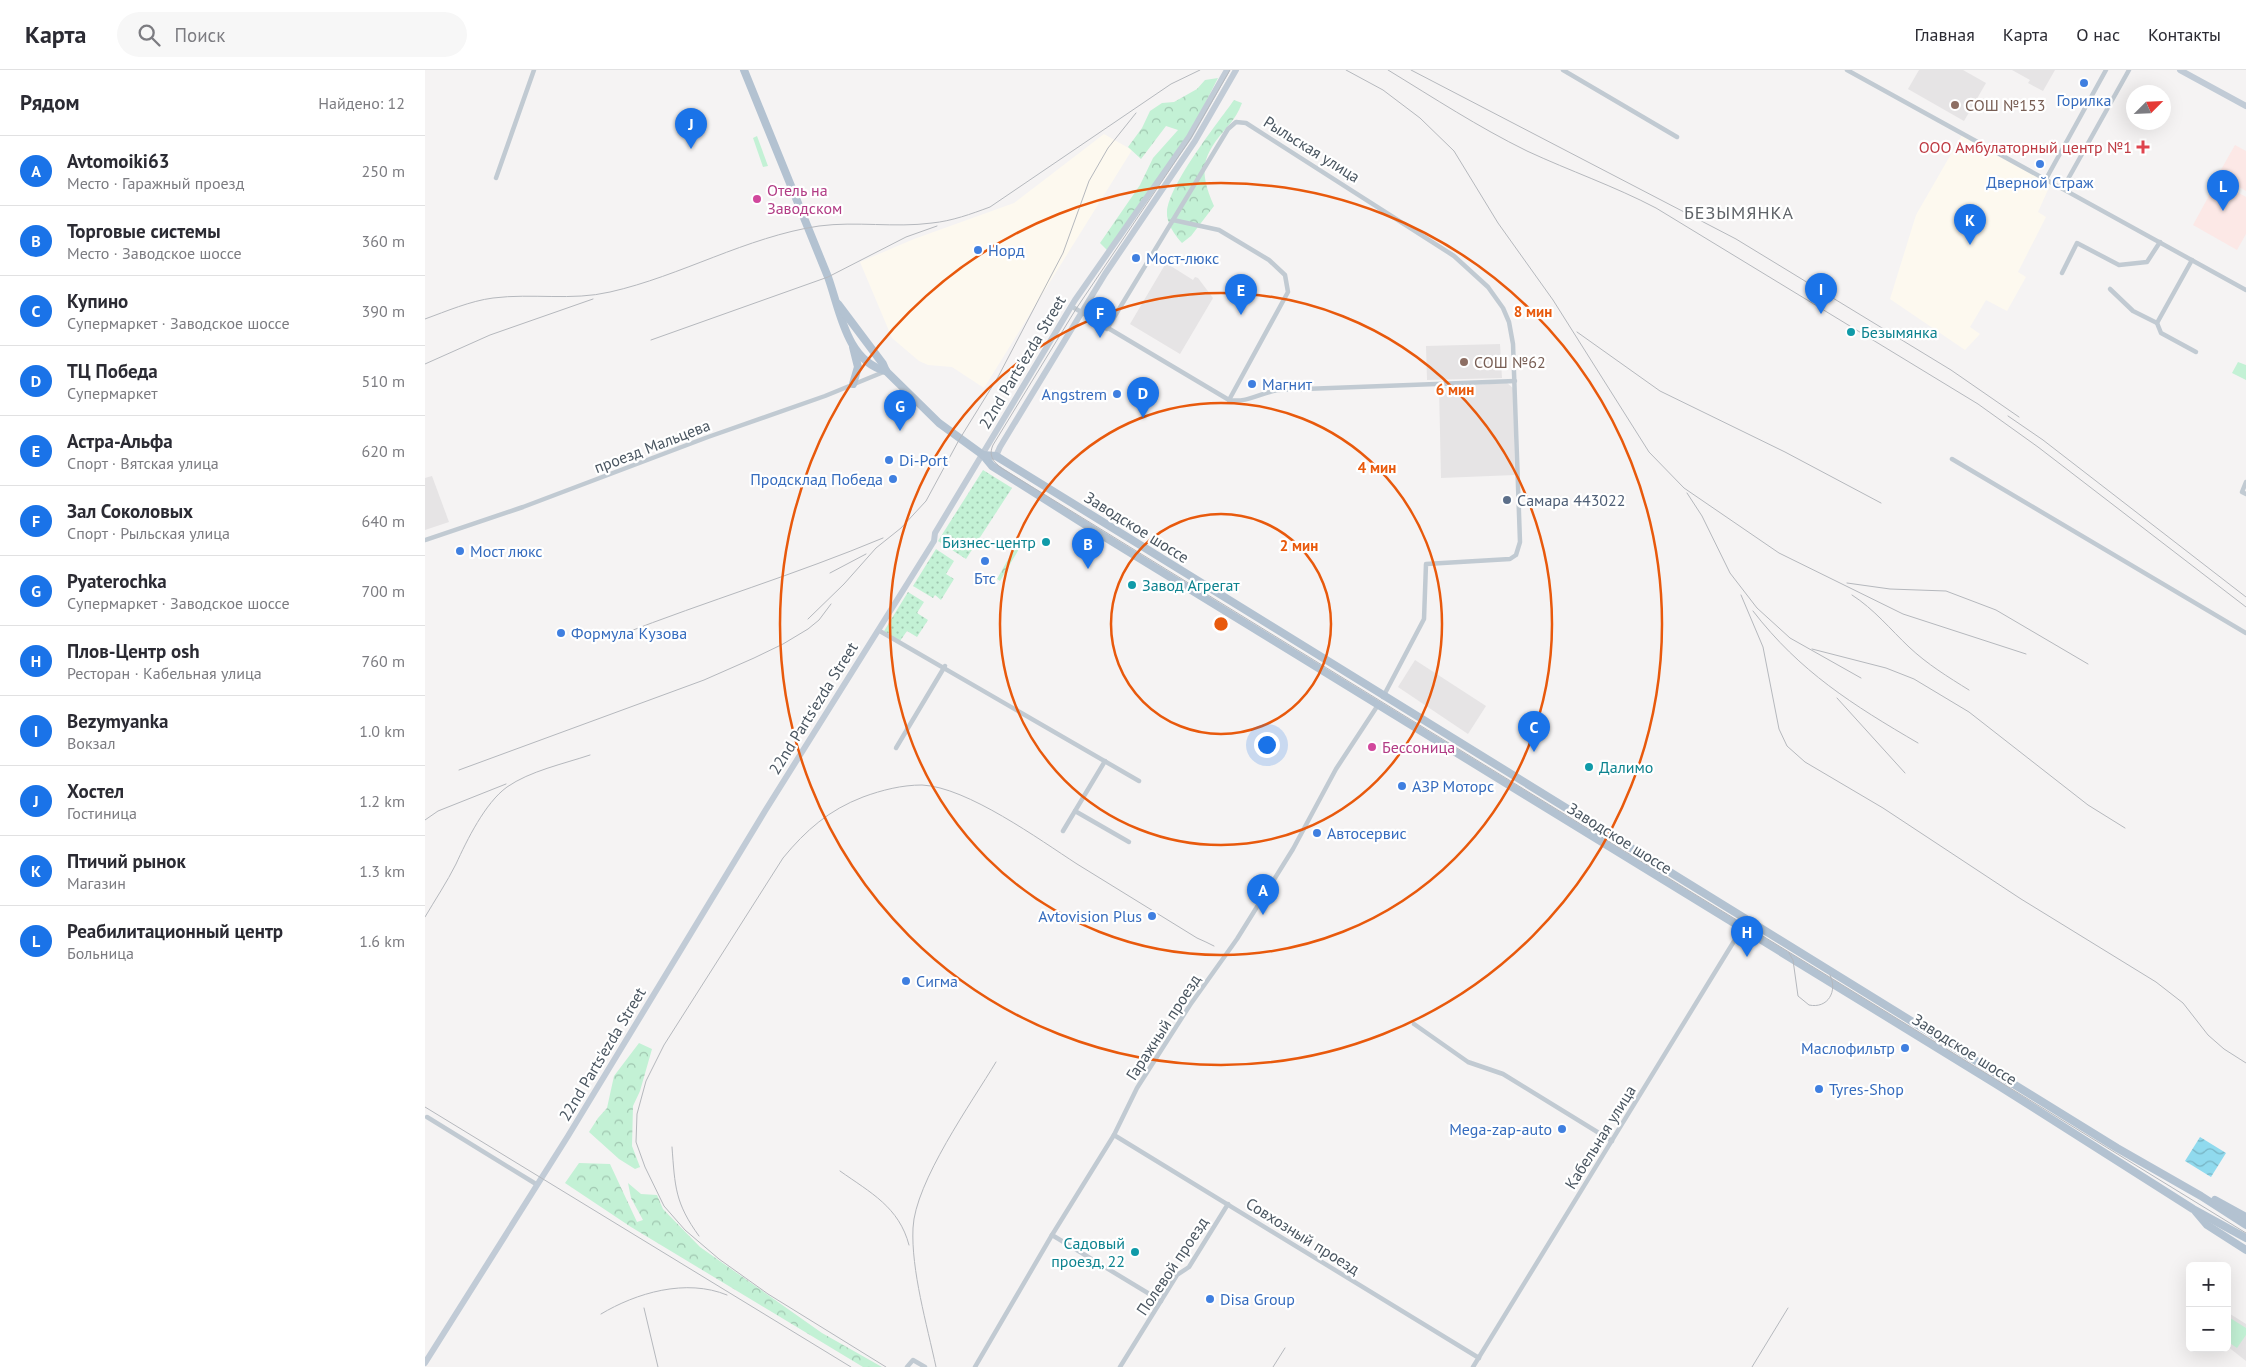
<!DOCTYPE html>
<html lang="ru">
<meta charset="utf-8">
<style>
:root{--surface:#fff;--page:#f7f7f7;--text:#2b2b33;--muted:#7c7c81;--line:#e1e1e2;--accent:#1a73e8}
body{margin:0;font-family:"PT Sans",sans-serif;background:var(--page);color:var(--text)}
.controls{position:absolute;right:15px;bottom:15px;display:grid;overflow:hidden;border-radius:8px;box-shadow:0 5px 20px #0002}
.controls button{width:45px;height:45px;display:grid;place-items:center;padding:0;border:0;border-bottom:1px solid var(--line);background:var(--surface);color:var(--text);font:25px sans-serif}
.compass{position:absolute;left:1701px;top:15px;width:45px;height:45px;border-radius:50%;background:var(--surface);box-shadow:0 5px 20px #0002;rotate:66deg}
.you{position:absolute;left:841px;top:674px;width:18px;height:18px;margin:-12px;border:4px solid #fff;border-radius:50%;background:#1a73e8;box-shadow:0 0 0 8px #1a73e833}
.badge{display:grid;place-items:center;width:32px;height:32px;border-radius:50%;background:var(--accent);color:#fff;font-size:16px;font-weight:700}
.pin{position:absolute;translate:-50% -41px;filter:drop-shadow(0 1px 2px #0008)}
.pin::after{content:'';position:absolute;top:26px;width:18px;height:15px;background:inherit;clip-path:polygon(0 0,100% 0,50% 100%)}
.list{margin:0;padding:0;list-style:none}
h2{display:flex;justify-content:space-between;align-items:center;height:65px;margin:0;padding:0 20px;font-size:21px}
h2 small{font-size:16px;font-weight:400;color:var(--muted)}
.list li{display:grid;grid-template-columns:32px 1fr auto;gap:15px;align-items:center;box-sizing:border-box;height:70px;padding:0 20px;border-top:1px solid var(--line)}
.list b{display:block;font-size:19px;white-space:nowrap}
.list p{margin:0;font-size:16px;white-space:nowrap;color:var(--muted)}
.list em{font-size:16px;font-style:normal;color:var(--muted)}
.icon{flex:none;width:28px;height:28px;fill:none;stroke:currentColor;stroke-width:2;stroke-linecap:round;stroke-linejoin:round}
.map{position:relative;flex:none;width:1821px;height:1297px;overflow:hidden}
header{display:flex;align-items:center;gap:30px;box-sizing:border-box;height:70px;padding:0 25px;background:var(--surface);border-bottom:1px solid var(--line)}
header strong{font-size:24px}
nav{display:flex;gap:28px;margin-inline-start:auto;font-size:18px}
.search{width:350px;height:45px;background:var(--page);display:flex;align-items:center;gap:12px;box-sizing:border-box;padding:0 18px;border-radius:28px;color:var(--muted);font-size:19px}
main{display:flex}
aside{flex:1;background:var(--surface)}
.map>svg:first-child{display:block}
</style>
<header>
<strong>Карта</strong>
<div class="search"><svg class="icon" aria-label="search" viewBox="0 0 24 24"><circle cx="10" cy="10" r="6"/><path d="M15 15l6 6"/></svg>Поиск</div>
<nav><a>Главная</a><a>Карта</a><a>О нас</a><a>Контакты</a></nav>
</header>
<main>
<aside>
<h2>Рядом<small>Найдено: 12</small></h2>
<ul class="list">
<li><span class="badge">A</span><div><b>Avtomoiki63</b><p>Место · Гаражный проезд</p></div><em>250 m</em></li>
<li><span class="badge">B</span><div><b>Торговые системы</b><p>Место · Заводское шоссе</p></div><em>360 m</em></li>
<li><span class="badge">C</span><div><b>Купино</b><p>Супермаркет · Заводское шоссе</p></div><em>390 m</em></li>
<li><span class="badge">D</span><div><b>ТЦ Победа</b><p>Супермаркет</p></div><em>510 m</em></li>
<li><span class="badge">E</span><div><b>Астра-Альфа</b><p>Спорт · Вятская улица</p></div><em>620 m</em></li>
<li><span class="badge">F</span><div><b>Зал Соколовых</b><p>Спорт · Рыльская улица</p></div><em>640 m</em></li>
<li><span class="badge">G</span><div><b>Pyaterochka</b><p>Супермаркет · Заводское шоссе</p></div><em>700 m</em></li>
<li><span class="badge">H</span><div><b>Плов-Центр osh</b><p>Ресторан · Кабельная улица</p></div><em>760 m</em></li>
<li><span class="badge">I</span><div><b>Bezymyanka</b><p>Вокзал</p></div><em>1.0 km</em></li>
<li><span class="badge">J</span><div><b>Хостел</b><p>Гостиница</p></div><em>1.2 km</em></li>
<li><span class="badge">K</span><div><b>Птичий рынок</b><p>Магазин</p></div><em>1.3 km</em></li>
<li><span class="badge">L</span><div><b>Реабилитационный центр</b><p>Больница</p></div><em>1.6 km</em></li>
</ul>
</aside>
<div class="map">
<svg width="1821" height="1297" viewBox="0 0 1821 1297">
<defs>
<pattern id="grass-dots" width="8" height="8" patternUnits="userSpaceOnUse" patternTransform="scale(1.25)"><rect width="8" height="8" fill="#c3f1d5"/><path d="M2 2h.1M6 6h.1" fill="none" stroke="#a0c6b0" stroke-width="1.8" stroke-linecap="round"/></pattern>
<pattern id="forest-crowns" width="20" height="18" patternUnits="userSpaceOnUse" patternTransform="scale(1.25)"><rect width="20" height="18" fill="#c3f1d5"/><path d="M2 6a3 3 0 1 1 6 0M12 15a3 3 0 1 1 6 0" fill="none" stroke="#a0c6b0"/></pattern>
<pattern id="water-waves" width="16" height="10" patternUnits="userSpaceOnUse" patternTransform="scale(1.25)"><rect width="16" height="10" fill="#90daee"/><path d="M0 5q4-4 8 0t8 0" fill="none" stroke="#78b4c4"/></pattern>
</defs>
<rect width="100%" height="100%" fill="#f5f3f3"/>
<!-- commercial -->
<g fill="#fdf9ef">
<path d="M679,64L707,80L559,318L527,297L503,295L494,291L467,268L435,192L489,169L589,133Z"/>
<path d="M1537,65L1626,113L1613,142L1621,147L1593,202L1601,207L1582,241L1561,230L1545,257L1555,264L1540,280L1465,229L1491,145Z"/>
</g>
<!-- education -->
<g fill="#e6e4e5">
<path d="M1494,0H1538L1561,13L1539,51L1483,19Z"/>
<path d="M1587,0H1630L1618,21L1603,13L1605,10Z"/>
<path d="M741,193L768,210L770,207L773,208L788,228L755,284L705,254Z"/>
<path d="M1075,274L1077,308L1002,310L1001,276Z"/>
<path d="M1082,313L1088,318L1090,405L1016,408L1014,317Z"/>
<path d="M7,406L24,452L0,460V408Z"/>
<path d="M990,590L1061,636L1043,664L973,617Z"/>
<path d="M1802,1242L1821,1254V1291L1802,1276Z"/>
</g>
<!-- medical -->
<g fill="#fce8e6">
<path d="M1810,75L1821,81V121L1793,105Z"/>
<path d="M1792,111L1821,127V164L1812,180L1768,155Z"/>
</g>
<!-- grass -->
<g fill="url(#grass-dots)">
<path d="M558,400L587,418L541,489L513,471Z"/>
<path d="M511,479L529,491L521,504L529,509L516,530L510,525L508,528L488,516Z"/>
<path d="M483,522L499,532L492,543L503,550L492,567L482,561L475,571L459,561Z"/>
</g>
<!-- forest -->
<g fill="url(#forest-crowns)">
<path d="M793,8L766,61L682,180L675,173L715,115L728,88L753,60L741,56L716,89L703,77L717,58L725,41L737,33L749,32L772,19L780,10Z"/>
<path d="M809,30L817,33C813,43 810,48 803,56C777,86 773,99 789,136L766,166L757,173C750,166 741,152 742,142C744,114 792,54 809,30Z"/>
<path d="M590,477L594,479L575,511L572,509Z"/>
<path d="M214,973L227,979L215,1021L208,1036L207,1076L215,1097L210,1099L194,1089L164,1062L173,1048L182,1038L189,1006Z"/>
<path d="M154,1093L185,1094L212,1152L218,1150L206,1128L203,1113L216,1124L232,1125L238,1139L275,1177L397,1263L457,1297H438L206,1157L140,1113Z"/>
</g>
<!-- green -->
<g fill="#c3f1d5">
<path d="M332,66L343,96L338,97L328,68Z"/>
<path d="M1813,292L1821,295V310L1807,303Z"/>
<path d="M1802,1246L1821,1258V1265L1812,1278L1802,1271Z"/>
</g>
<!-- water -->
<path fill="url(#water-waves)" d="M1775,1067L1801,1083L1786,1107L1760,1091Z"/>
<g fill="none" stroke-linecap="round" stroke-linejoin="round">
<!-- street -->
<g stroke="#c1cad2" stroke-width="4.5">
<path d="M1138,0L1252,67"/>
<path d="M1422,0L1821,220"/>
<path d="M71,108L109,0"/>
<path d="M1621,109L1681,0"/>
<path d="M1638,118L1704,0"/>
<path d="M748,150L794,160L844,190L860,205L863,222L804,330"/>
<path d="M1637,203L1652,173L1694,195L1722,192L1735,172"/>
<path d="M1685,219L1708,241L1732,253L1767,190"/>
<path d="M646,236L804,330C823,333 835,323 853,320L1090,311"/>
<path d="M1732,253L1736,263L1771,282"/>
<path d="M682,259L803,59L811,52L821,53L1029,186L1063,217L1078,238L1084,252L1088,274L1095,472L1091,485L1085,489L1001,494L999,549L958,627"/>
<path d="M1527,389L1821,563"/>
<path d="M1821,412L1817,422L1821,424"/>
<path d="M0,470L98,437L283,367L400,326L461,301"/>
<path d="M453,560L714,711"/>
<path d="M471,678L520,596"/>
<path d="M650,741L704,772"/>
<path d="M638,761L680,691"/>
<path d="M989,954L1043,992L1078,1004L1187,1071"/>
<path d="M2,1047L111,1114"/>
<path d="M689,1065L1054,1288"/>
<path d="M627,1165L736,1231"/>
<path d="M482,1297L488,1290L500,1297"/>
<path d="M550,1297L627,1165L689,1065L712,1018L765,935L812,869L868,779L911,699L953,635"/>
<path d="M695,1297L752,1205L764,1197L803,1134"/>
<path d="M1048,1297L1322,850"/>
</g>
<!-- secondary -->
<g stroke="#c1cbd6" stroke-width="6">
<path d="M1755,0L1821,36"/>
<path d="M571,386L575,377L680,204L770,71L811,0"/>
<path d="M0,1293L143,1066L340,741L509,471L510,463L650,230L764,67L802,0"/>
</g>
<!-- primary -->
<g stroke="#b3c2d1" stroke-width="8">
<path d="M319,0L403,207C415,240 421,291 461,301"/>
<path d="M413,234L458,294L461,301L514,353L558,385L567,396L675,464L1571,1014L1768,1139L1821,1168"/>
<path d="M428,277L433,297L428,314"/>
<path d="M558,385L571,386L1692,1078L1776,1126L1821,1155"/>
<path d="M1790,1130L1821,1147"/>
<path d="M1771,1142L1782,1155L1821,1180"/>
</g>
<!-- tram -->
<g stroke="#b5b8bd" stroke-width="1">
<path d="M805,0L766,68L651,239L568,375C563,386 569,393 578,399L1821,1163"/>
<path d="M1364,883L1368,890L1373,926L1384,935C1403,939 1413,921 1405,905"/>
</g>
<!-- rail -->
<g stroke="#b5b8bd" stroke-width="1">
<path d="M921,0L958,20L995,48L1029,81L1073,153L1128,230L1224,382L1259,418L1354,483L1478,544L1601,584"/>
<path d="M963,0C1009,28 1053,57 1102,81C1145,101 1189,116 1231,138L1553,334L1613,377L1821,537"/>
<path d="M986,0L1311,169L1526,300L1594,347"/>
<path d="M0,249C22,241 45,231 68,228C107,223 147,231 185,222C256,206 321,167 394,156C431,151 470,158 507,153C527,151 546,144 565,137L746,14L775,0"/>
<path d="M1152,262L1235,321L1360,382L1456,433"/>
<path d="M226,270L403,207L481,167L512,156"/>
<path d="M0,294L65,265L168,229"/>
<path d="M1583,346L1618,370L1821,527"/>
<path d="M1262,423L1277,446L1305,503L1332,538L1365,568L1436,608"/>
<path d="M405,503L441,484"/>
<path d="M1422,513L1465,519L1521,521L1571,540L1663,594"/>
<path d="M1316,525L1338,577L1354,659L1362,676L1380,692L1458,738L1596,829L1731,912L1758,933L1783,965L1799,979L1821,993"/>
<path d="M1427,525C1449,539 1466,560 1484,577C1502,594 1523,607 1544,620"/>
<path d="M1328,541C1375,602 1428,635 1493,673"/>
<path d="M383,549L419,514L451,478L476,458L501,431L534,370L573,307L638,183L664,111L683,78L711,43"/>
<path d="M195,565C282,531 372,504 458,468"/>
<path d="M1387,579L1461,598L1489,609L1544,642L1663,735L1700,758"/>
<path d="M1412,628L1480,703"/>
<path d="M34,700L279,610L329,588L358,574L383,559L394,550L406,534"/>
<path d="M0,750L13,741L81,714"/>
<path d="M0,847C10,830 22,812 31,794C42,770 60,733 82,717C105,701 138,694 165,685"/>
<path d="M0,1037L426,1297"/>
<path d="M247,1077C250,1117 250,1133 274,1166"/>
<path d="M415,1101C446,1123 474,1137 484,1175"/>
<path d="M219,1238L233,1297"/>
<path d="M176,1244C211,1223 261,1208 302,1225"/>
<path d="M461,1297L343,1224L294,1189L260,1160L239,1136L220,1097L211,1072L212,1044L221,1011L239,975L358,788C381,760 404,740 438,727C457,720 477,715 497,715C542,717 615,770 652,794C692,819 732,843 772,868C778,871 784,873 789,876"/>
<path d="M511,1297C502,1255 486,1200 488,1158C490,1112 547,1032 571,992"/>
<path d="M848,1297L860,1278"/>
<path d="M1327,1297L1363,1238"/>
</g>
</g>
<!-- distance rings -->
<g fill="none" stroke="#e8590c" stroke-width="2.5">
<circle cx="796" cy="554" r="110"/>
<circle cx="796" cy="554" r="221"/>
<circle cx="796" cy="554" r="331"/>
<circle cx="796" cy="554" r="441"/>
</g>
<!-- markers -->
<g fill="#3f7fe0" stroke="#fff" stroke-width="2">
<circle cx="1659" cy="13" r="5"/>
<circle cx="1615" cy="94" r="5"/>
<circle cx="553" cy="180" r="5"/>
<circle cx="711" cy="188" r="5"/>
<circle cx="827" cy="314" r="5"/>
<circle cx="692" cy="324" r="5"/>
<circle cx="464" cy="390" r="5"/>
<circle cx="468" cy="409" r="5"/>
<circle cx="35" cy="481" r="5"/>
<circle cx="560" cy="491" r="5"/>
<circle cx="136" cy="563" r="5"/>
<circle cx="977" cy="716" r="5"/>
<circle cx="892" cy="763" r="5"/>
<circle cx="727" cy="846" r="5"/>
<circle cx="481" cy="911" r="5"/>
<circle cx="1480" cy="978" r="5"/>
<circle cx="1394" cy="1019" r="5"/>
<circle cx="1137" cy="1059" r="5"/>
<circle cx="785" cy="1229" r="5"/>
</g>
<g fill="#8d6e63" stroke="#fff" stroke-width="2">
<circle cx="1530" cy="35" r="5"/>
<circle cx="1039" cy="292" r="5"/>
</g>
<path fill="#e0444e" stroke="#fff" stroke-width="2" d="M1715.5 69.5h5v5h5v5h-5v5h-5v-5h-5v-5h5z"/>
<g fill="#d1479c" stroke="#fff" stroke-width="2">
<circle cx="332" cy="129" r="5"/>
<circle cx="947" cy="677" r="5"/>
</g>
<g fill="#0f9aa8" stroke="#fff" stroke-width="2">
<circle cx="1426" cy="262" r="5"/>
<circle cx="621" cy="472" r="5"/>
<circle cx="707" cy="515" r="5"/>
<circle cx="1164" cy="697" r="5"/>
<circle cx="710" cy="1182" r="5"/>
</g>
<circle fill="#5c6f8a" stroke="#fff" stroke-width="2" cx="1082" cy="430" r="5"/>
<g text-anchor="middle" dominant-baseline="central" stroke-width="4.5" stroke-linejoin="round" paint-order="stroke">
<!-- shop labels -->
<g font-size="16" fill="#366cbe" stroke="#fff" text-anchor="start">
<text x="1659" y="30" text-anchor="middle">Горилка</text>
<text x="1615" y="112" text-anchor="middle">Дверной Страж</text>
<text x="563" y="180">Норд</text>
<text x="721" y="188">Мост-люкс</text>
<text x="837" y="314">Магнит</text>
<text x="682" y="324" text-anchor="end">Angstrem</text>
<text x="474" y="390">Di-Port</text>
<text x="458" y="409" text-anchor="end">Продсклад Победа</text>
<text x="45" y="481">Мост люкс</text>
<text x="560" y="508" text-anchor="middle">Бтс</text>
<text x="146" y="563">Формула Кузова</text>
<text x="987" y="716">АЗР Моторс</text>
<text x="902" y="763">Автосервис</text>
<text x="717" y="846" text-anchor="end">Avtovision Plus</text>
<text x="491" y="911">Сигма</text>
<text x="1470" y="978" text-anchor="end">Маслофильтр</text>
<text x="1404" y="1019">Tyres-Shop</text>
<text x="1127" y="1059" text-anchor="end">Mega-zap-auto</text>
<text x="795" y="1229">Disa Group</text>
</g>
<!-- education labels -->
<g font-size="16" fill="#785e54" stroke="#fff" text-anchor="start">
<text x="1540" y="35">СОШ №153</text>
<text x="1049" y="292">СОШ №62</text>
</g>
<!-- health labels -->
<g font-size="16" fill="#be3a42" stroke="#fff" text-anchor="end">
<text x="1707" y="77">ООО Амбулаторный центр №1</text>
</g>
<!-- street labels -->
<g font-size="16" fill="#4a5661" stroke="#fff">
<text transform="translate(887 79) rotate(32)">Рыльская улица</text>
<text transform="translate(597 292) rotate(-59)">22nd Parts'ezda Street</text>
<text transform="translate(227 376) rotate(-21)">проезд Мальцева</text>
<text transform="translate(712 457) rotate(32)">Заводское шоссе</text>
<text transform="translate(388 638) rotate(-58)">22nd Parts'ezda Street</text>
<text transform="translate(1195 768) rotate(32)">Заводское шоссе</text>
<text transform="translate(738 957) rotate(-57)">Гаражный проезд</text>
<text transform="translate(1540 979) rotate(32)">Заводское шоссе</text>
<text transform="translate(177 984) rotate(-59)">22nd Parts'ezda Street</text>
<text transform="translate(1175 1067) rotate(-58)">Кабельная улица</text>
<text transform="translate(878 1166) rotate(32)">Совхозный проезд</text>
<text transform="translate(747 1196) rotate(-56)">Полевой проезд</text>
</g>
<!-- hotel labels -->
<g font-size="16" fill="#b23c85" stroke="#fff" text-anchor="start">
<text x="342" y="120">Отель на<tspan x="342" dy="18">Заводском</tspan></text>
<text x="957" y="677">Бессоница</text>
</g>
<!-- culture labels -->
<g font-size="16" fill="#0d838f" stroke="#fff" text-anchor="start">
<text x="1436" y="262">Безымянка</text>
<text x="611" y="472" text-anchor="end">Бизнес-центр</text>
<text x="717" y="515">Завод Агрегат</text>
<text x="1174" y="697">Далимо</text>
<text x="700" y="1173" text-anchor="end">Садовый<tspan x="700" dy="18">проезд, 22</tspan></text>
</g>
<!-- service labels -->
<g font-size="16" fill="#4e5e75" stroke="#fff" text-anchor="start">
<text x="1092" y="430">Самара 443022</text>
</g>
<!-- neighbourhood labels -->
<g font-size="18" letter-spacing="1" fill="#5f6368" stroke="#fff">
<text x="1314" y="142">БЕЗЫМЯНКА</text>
</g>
</g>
<circle cx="796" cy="554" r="8" fill="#e8590c" stroke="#fff" stroke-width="2.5"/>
<g font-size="15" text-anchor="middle" font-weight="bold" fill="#e8590c" stroke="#fff" stroke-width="4.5" stroke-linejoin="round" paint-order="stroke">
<text x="1108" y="247">8 мин</text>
<text x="1030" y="325">6 мин</text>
<text x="952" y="403">4 мин</text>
<text x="874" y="481">2 мин</text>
</g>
</svg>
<div class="controls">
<button>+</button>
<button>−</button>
</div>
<svg class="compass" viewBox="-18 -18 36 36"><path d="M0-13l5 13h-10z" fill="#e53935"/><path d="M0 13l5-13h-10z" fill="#7c7c81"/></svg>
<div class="you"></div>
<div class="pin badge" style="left:838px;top:845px">A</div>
<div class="pin badge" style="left:663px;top:499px">B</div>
<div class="pin badge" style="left:1109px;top:682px">C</div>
<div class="pin badge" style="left:718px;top:348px">D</div>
<div class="pin badge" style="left:816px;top:245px">E</div>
<div class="pin badge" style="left:675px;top:268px">F</div>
<div class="pin badge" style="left:475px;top:361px">G</div>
<div class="pin badge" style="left:1322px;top:887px">H</div>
<div class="pin badge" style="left:1396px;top:244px">I</div>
<div class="pin badge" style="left:266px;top:79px">J</div>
<div class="pin badge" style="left:1545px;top:175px">K</div>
<div class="pin badge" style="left:1798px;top:141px">L</div>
</div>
</main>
